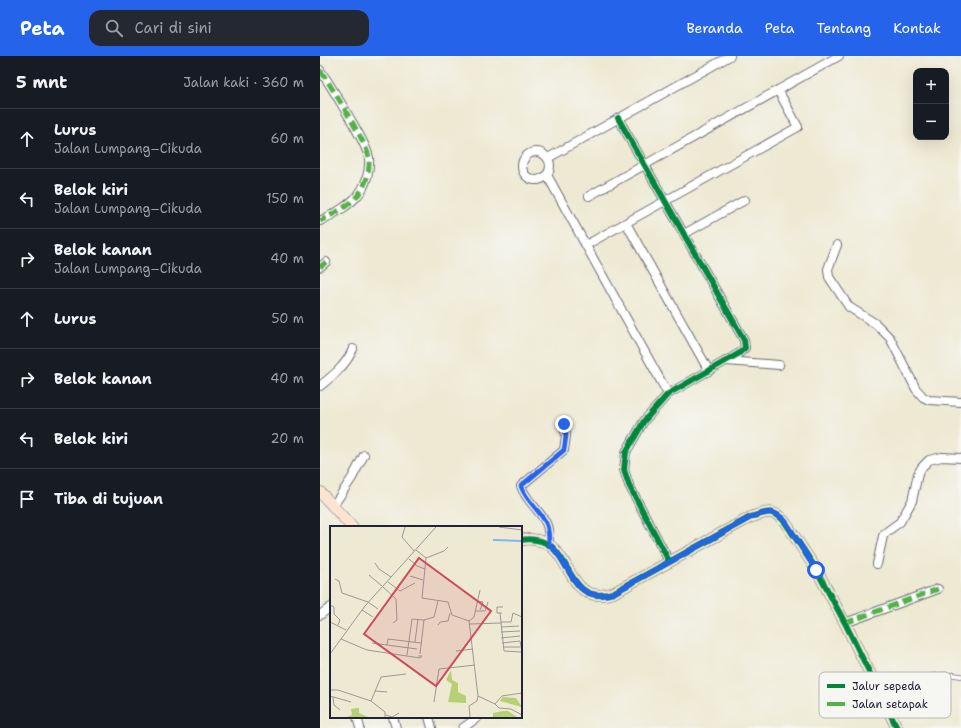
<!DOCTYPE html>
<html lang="id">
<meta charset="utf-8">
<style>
:root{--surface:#171b24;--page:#242831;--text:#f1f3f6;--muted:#9ea1a6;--line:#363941;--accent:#2563eb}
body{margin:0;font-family:"Shantell Sans",sans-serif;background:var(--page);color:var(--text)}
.controls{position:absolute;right:12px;top:12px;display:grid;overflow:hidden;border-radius:8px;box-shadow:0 4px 16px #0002}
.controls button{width:36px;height:36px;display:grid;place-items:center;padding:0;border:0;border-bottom:1px solid var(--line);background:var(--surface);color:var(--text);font:20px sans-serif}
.stop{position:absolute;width:12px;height:12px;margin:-9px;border:3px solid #2563eb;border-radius:50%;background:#fff}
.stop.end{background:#2563eb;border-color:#fff;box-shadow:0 1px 4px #0008}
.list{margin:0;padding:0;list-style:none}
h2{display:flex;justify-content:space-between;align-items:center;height:52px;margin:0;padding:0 16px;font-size:17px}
h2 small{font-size:13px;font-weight:400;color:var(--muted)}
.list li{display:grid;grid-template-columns:26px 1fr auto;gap:12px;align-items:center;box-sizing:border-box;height:60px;padding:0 16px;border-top:1px solid var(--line)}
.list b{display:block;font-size:15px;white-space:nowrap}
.list p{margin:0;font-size:13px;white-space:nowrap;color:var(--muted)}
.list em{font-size:13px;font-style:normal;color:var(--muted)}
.icon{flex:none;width:22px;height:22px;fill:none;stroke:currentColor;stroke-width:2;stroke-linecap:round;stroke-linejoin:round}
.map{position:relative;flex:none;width:641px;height:672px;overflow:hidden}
header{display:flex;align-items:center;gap:24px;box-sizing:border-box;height:56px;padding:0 20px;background:var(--accent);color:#fff}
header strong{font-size:19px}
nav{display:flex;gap:22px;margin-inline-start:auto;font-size:14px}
.search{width:280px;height:36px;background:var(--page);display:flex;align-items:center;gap:10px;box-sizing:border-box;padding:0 14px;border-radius:12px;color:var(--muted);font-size:15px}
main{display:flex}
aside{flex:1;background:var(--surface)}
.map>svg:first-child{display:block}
</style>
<header>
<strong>Peta</strong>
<div class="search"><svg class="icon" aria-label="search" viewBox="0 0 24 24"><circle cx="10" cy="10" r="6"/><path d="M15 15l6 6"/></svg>Cari di sini</div>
<nav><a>Beranda</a><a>Peta</a><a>Tentang</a><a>Kontak</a></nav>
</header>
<main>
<aside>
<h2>5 mnt<small>Jalan kaki · 360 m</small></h2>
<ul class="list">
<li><svg class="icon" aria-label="ahead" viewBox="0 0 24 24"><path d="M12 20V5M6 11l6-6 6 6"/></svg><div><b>Lurus</b><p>Jalan Lumpang–Cikuda</p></div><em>60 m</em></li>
<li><svg class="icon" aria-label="left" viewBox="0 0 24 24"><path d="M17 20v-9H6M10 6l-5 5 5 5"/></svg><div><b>Belok kiri</b><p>Jalan Lumpang–Cikuda</p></div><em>150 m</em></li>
<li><svg class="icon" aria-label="right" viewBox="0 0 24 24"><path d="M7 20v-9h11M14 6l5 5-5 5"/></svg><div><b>Belok kanan</b><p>Jalan Lumpang–Cikuda</p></div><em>40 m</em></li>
<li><svg class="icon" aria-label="ahead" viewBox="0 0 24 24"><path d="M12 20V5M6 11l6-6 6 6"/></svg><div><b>Lurus</b></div><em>50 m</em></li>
<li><svg class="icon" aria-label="right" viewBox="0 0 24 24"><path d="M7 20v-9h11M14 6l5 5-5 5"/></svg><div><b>Belok kanan</b></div><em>40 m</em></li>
<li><svg class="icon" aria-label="left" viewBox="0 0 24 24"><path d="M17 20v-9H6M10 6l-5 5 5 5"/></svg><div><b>Belok kiri</b></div><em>20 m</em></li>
<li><svg class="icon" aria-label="arrive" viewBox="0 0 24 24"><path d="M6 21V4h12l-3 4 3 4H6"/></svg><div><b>Tiba di tujuan</b></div></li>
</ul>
</aside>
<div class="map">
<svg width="641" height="672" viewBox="0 0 641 672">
<rect width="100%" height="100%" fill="#f6f6f2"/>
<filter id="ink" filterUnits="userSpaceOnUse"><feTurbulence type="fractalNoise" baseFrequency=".025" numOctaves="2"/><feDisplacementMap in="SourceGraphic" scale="8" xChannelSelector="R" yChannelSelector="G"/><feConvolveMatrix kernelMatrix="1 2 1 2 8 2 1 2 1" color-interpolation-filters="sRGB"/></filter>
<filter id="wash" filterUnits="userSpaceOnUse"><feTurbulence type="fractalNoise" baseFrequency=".012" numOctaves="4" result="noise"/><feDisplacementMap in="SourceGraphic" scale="16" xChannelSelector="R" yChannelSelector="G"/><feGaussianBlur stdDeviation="0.9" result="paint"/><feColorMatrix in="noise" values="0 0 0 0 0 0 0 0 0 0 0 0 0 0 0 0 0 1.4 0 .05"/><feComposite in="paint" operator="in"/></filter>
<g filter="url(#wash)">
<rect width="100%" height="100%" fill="#ede9d2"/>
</g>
<g filter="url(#ink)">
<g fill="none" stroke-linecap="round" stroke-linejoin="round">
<defs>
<path id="lane" d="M561,638C589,627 610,615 641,620"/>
<g id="street">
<path d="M0,14C13,33 24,52 35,71C40,81 47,91 49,102C50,114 46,130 38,139C28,151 13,158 0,165"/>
<path d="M298,62L424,284L425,292L418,298L348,338L324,365L306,396L304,414L309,429L349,505"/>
<circle cx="216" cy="110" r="14"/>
<path d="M228,102L410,0"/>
<path d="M227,119L348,338"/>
<path d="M269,140L519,0"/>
<path d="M306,167L389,315"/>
<path d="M364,178L425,144"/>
<path d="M266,189L478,71L458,34"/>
<path d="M517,189L508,213L509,221L529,251L556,268L570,282L596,333L603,341L609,344L641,346"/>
<path d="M0,211L6,206"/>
<path d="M406,305L459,309"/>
<path d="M0,330C14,319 26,309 33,293"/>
<path d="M13,450L32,422L44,399"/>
<path d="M229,488C229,481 229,473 226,467C219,453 206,445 201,430L244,394L246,380L244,368"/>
<path d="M557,508L563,480L565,477L580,466L592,445L598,418L602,411L609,404L622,401L641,402"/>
<path d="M0,559L11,551"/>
<path d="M525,567L618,533"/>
<path d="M37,661L40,672"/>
<path d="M73,661L76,672"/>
<path d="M109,661L112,672"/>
<path d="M143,672L158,661"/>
</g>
<g id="secondary">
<path d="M0,436L32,471"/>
<path d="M201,484C206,483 211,483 216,484C254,489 244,551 293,537L429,462C446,456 453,452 465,466L496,513L525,567L577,672"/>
</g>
</defs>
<!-- lane casing -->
<use href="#lane" stroke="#696870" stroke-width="5.5"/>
<!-- street casing -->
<use href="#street" stroke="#696870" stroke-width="10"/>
<!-- secondary casing -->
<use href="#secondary" stroke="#696870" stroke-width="12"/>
<!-- lane -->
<use href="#lane" stroke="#fff" stroke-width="4"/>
<!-- street -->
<use href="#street" stroke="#fff" stroke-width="8"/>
<!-- secondary -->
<use href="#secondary" stroke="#fde4d1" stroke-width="11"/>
<!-- quiet -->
<g stroke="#55b146" stroke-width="5" stroke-dasharray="10 5" stroke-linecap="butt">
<path d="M0,14C13,33 24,52 35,71C40,81 47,91 49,102C50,114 46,130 38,139C28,151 13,158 0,165"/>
<path d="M0,211L6,206"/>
<path d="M525,567L618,533"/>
</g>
<defs>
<g id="cycleway">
<path d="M298,62L424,284L425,292L418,298L348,338L324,365L306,396L304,414L309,429L349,505"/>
<path d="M201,484C206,483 211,483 216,484C254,489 244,551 293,537L429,462C446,456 453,452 465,466L496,513L525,567L577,672"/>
</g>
</defs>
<!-- cycleway casing -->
<use href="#cycleway" stroke="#f6f6f2" stroke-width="8"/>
<!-- cycleway -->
<use href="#cycleway" stroke="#00873e" stroke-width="6"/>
</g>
</g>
<g fill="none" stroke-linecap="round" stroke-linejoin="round" filter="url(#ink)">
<!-- route -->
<path stroke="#2563eb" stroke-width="5" d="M244,368L246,380L244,394L201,430C206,445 219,453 226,467C229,473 229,481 229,488C252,507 252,549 293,537L429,462C446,456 453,452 466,466L496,514"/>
</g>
<!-- overview -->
<g transform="translate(10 470)">
<rect width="192" height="192" fill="#ede9d2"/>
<path d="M121,144L122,154L128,157V166L136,170V177L118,176L122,158L116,154ZM173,171L186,172L192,181L170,175ZM26,182H29V187L38,191H17L22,189L21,183ZM173,185H178L187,191H163V187Z" fill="#b7d075"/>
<path fill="none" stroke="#7cbaef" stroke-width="2" d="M163,14L192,15"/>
<path fill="none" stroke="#9c9996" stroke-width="1" d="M75,1L72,11L84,25M169,1L192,4M86,24L96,32L92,72L118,76L122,89L139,95L148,170L165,178L172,170L192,167M96,32L114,25L118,21M79,33L87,40L95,43M45,37L49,43L61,51M39,49L52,60M80,50L93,54M5,53L9,55L12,67L38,76M58,56L70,65L85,57M53,61L66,73L67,94L63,97M148,75L153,76L150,84M38,76L48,83M0,79L4,81V88L10,94L8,99M32,84L43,91M145,85H155L158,76M170,87L174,125L191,126M172,87H167V81H173M139,95L144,91L150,64M0,96L16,104M171,96H181L183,87L192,91M140,98L171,97M108,99L110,96L118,95L120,87M171,101L189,100M171,106L190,105M171,112L190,110M11,113L37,124L90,132L92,130H88M85,116L88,93M42,117L87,123M172,117L190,115L192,126M57,119L58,113L91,117M173,121H190M126,125L143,123M0,128L35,80L106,1M90,128L94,94M77,129L82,93L94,94L104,91L108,75M0,164H8L41,175L55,186V191M45,165L57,166M0,170L21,176M3,171L4,179L10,184M41,175L51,151L76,148M104,176L109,143L145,139M165,178L169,182L181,183L192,189M56,189L62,191L69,187M140,191L139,180L147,175L148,170"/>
<path fill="#d1495b" fill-opacity="0.15" stroke="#d1495b" stroke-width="2" d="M89,32L161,85L106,160L34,108Z"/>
<rect width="192" height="192" fill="none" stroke="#22223b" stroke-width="2"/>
</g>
<!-- legend -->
<rect x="499" y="616" width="132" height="46" rx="6" fill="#f6f6f2" stroke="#b6b6bb" stroke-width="1"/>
<rect x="507" y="628" width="18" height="4" fill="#00873e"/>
<rect x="507" y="646" width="18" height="4" fill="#55b146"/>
<g font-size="11" fill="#22223b">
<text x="532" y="634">Jalur sepeda</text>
<text x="532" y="652">Jalan setapak</text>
</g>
</svg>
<div class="controls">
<button>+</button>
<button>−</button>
</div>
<div class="stop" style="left:496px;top:514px"></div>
<div class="stop end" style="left:244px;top:368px"></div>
</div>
</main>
